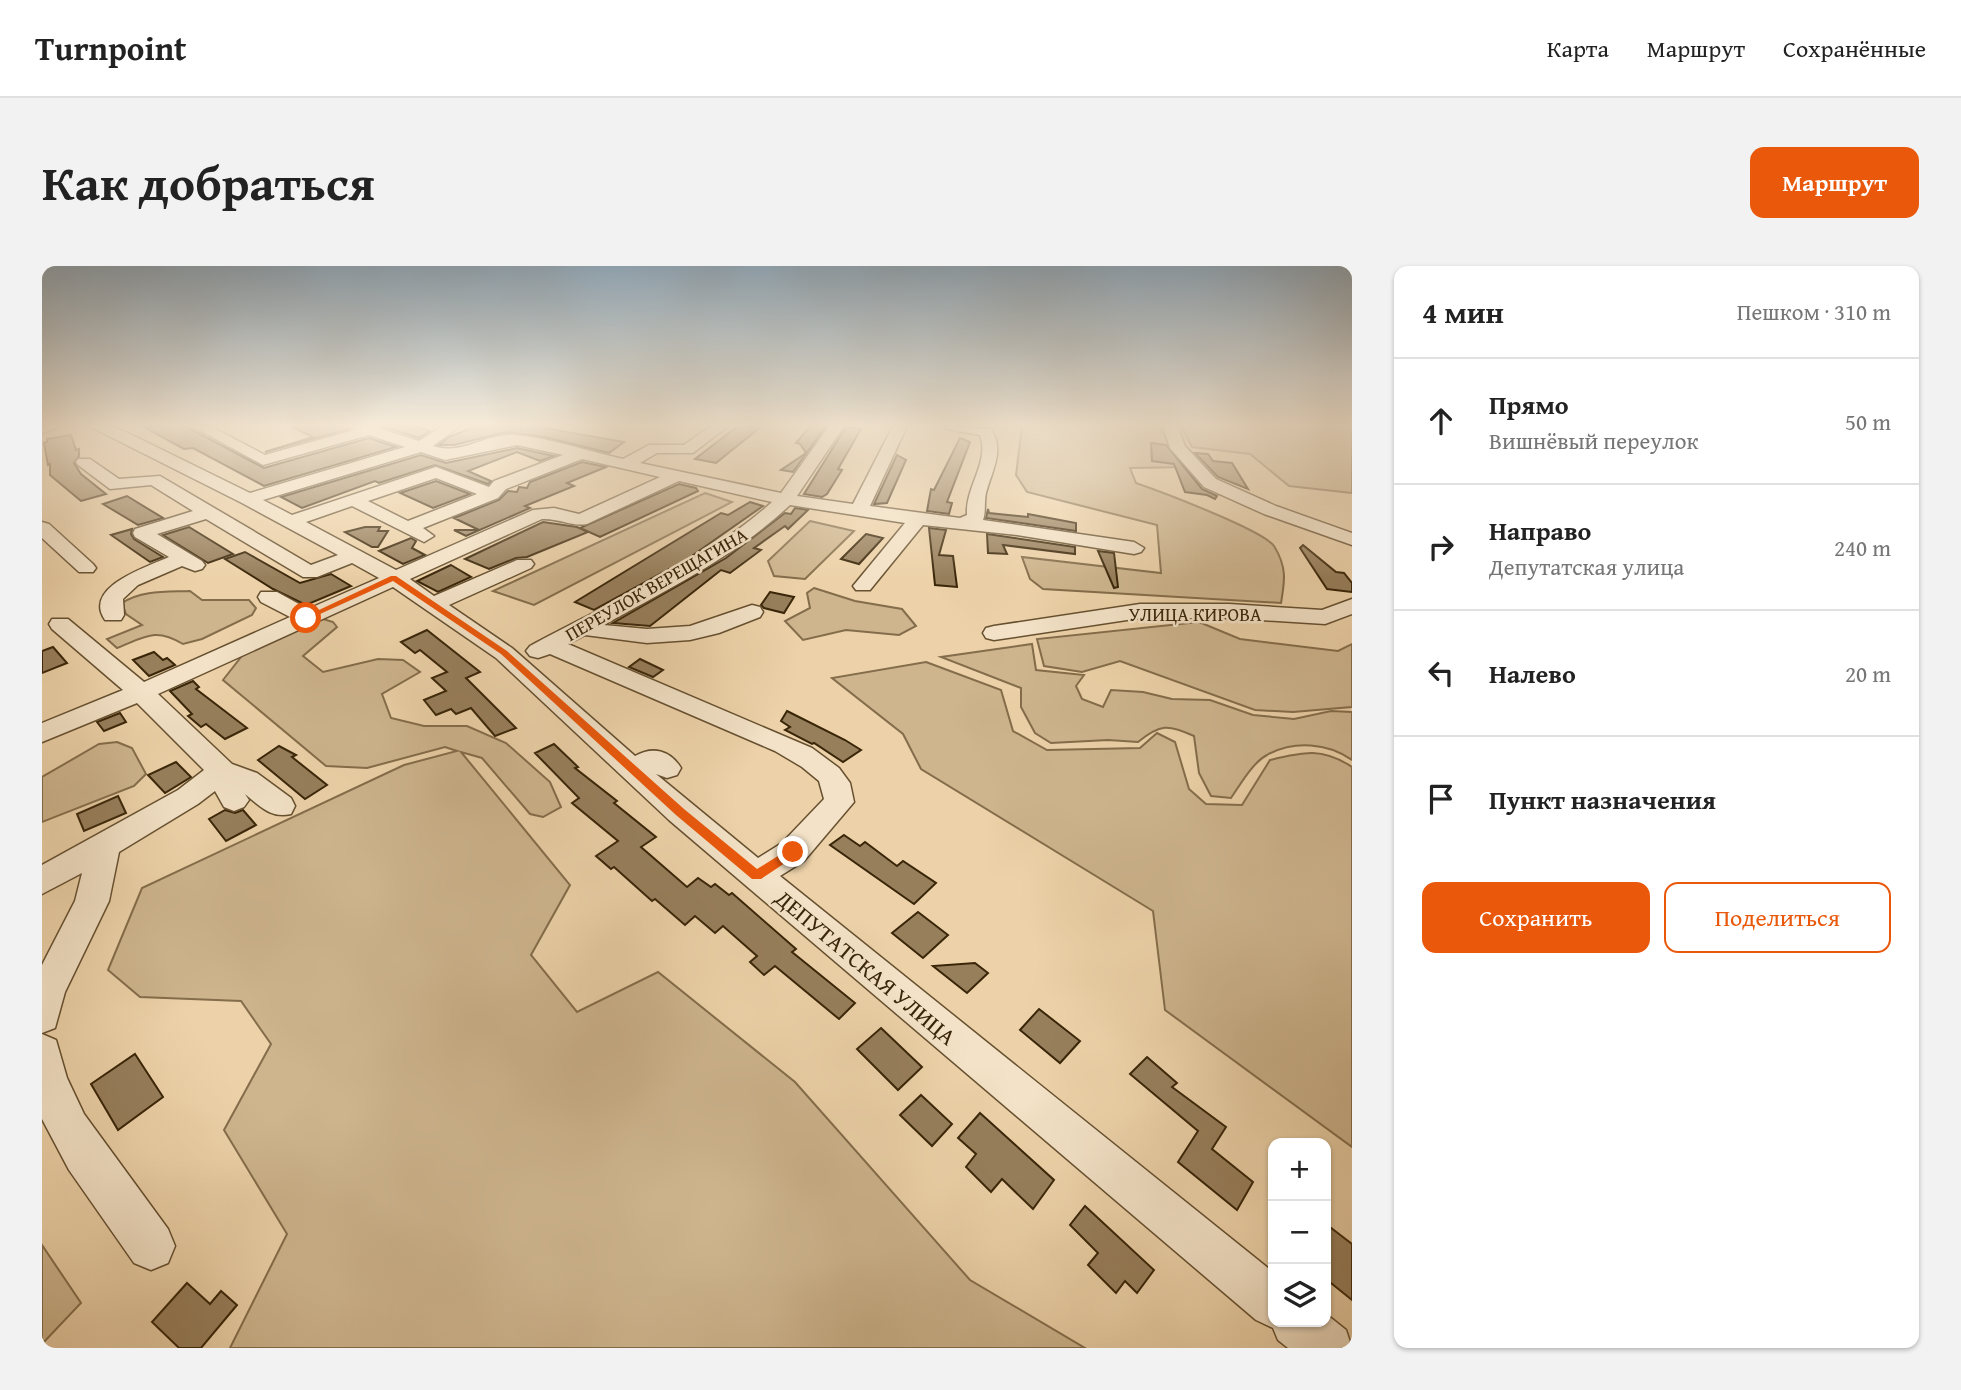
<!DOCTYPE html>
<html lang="ru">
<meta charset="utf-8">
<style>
:root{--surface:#fff;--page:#f2f2f2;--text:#222;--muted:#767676;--line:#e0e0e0;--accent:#ea580c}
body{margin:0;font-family:"Gentium Book Plus",serif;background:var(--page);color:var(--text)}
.controls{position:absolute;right:21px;bottom:21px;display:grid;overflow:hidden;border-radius:14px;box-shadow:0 2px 5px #0004}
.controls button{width:63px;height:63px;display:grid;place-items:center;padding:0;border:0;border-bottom:2px solid var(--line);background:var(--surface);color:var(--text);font:35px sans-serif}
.stop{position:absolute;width:21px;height:21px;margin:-16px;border:5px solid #ea580c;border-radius:50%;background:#fff}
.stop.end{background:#ea580c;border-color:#fff;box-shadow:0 2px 7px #0008}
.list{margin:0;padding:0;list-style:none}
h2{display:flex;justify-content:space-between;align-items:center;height:91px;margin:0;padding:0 28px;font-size:30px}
h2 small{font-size:23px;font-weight:400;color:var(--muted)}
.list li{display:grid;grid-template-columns:46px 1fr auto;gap:21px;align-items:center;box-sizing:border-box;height:126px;padding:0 28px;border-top:2px solid var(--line)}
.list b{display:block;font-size:26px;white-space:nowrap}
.list p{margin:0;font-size:23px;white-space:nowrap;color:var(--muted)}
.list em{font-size:23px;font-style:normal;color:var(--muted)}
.actions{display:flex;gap:14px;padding:21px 28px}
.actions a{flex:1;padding:16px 0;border:2px solid var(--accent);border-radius:14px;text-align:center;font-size:24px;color:var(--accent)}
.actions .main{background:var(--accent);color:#fff}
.icon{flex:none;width:38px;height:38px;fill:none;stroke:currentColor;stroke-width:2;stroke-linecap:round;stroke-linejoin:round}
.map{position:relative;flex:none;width:1310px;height:1082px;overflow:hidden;border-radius:14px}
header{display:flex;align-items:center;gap:42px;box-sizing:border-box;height:98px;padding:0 35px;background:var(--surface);border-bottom:2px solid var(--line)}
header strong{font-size:33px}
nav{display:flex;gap:38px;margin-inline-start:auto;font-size:24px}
.intro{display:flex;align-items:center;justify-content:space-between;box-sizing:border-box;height:168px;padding:0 42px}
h1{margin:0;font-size:49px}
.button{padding:18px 32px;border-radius:14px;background:var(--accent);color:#fff;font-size:24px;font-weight:700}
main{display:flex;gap:42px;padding:0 42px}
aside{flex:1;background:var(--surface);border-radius:14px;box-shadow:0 2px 5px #0004}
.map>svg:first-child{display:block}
</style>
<header>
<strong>Turnpoint</strong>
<nav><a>Карта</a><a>Маршрут</a><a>Сохранённые</a></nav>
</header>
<div class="intro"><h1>Как добраться</h1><a class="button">Маршрут</a></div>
<main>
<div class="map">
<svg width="1310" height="1082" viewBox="0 0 1310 1082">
<rect width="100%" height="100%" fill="#edd2a9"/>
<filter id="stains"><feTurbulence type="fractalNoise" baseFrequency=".00286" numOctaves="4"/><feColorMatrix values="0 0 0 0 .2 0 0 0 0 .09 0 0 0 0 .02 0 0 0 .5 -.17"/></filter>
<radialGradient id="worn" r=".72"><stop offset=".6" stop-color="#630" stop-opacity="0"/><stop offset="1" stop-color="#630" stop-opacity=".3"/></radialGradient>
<!-- green -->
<g fill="#ceb58e" stroke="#846d4b" stroke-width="2">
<path d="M980,160H1116L1145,201L1088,202L1094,217C1117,225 1221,264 1232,280C1245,301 1243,314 1239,337L1001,323L988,313L980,291L1119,307L1115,259L985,226L974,209Z"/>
<path d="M1139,160H1310V227L1247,220L1208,188L1150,181Z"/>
<path d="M663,227L690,236L492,339L451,325Z"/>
<path d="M768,255L812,265L763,313L732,310L726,295Z"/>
<path d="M772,322L813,335L860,343L874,360L857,369L804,364L761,374L743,355L768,342L765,327Z"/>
<path d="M148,325L160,334H207L214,342L210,349L160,373L141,378C113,361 103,371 75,382L65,373L100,359L84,348L80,337C100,324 124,326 148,325Z"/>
<path d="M275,351L291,356L295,361L261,390L281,406L336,393L361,394L378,406L340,428L349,452L382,460H425L464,477L508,516L519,541L501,551L488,548L440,492L419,486L528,619L489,689L535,746L616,706L753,816L928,1014L1043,1082H188L245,968L182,864L229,778L199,735L98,731L66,704L100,622L362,499L415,485L403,481L325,502L284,500L181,414L203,386Z"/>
<path d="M1157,356L1198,373L1296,385L1310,378V441L1251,446L1213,444L1078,395L1040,406L1002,400L995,373Z"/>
<path d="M990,378L994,404L1042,409L1034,420L1040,433L1061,441L1069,424L1101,426L1130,433L1168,434L1211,449L1252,453L1289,445L1310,446V494C1286,477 1252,474 1225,489C1211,496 1198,519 1189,532L1169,530L1157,507L1152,470C1126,458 1118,458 1096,476L1066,474L1009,477L993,467L979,441V422L899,391Z"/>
<path d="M884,396L959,424L971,465L1005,484L1098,482L1115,467L1133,476L1147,523L1164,538L1200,539L1228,494C1261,486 1280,481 1310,501V881L1123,744L1111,645L879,503L861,468L790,412Z"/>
<path d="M75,476L90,482L104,508L92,520L0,556V511L57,478Z"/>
<path d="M0,979L39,1037L0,1078Z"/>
</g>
<!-- building -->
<g fill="#977f5c" stroke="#392508" stroke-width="2">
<path d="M100,160H143L222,202L327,172L354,181L222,220L151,182L142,183Z"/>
<path d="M248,160H305L307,163L223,186L271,171Z"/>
<path d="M339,160H372L388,165L377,172Z"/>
<path d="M434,160H491L582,176L567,187L502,171L464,166L412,179H397L407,171Z"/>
<path d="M696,160H720L674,197L653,193Z"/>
<path d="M768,160H784L751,206L739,204L764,187L758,178L754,177Z"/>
<path d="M804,161L819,163L796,203L800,204L785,228L780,231L762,228Z"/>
<path d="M29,169L34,184L37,183V190L32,197L39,208L64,228L39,235L8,209V198L6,199L2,177L5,176V173Z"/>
<path d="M918,172L928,176L905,236L910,237L907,248L885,245L889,223L892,224Z"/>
<path d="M1109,177L1124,179L1160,223L1175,230L1173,233L1165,229L1143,226L1132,198L1110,195Z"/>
<path d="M475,182L512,190L498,195L475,186L426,205L449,215L446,218L393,199L337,217L333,215L260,242L239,231L379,189L404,197Z"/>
<path d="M1153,187L1166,188L1171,195L1190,197L1206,223L1176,211Z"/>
<path d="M855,189L864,194L845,237L832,238Z"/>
<path d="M540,196L564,201L525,217L532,220L483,240L488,242L424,270L412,264H437L412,252L457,234L466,225L475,226L477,221L485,222L488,216Z"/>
<path d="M394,215L428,228L391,242L358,227Z"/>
<path d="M637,218L654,222L656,225L558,271L538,262Z"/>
<path d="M85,230L121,252L96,259L61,238Z"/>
<path d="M708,236L721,240L644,294L552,344L533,336L679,247L686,249Z"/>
<path d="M753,242L766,244L746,263L743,260L712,282L719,284L688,307L679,304L608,360L571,357L684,292L743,247L749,248Z"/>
<path d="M946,243L947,247L986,251V248L1034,257V265L944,252Z"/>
<path d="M501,256L535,261L546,266L485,291L474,292L447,303L423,293Z"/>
<path d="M147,261L191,288L166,297L121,269Z"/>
<path d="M323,261H338L336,265H346L336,281H330L303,266Z"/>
<path d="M887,262L904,264L897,289L911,290L915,321L893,319Z"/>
<path d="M90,263L89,268L92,273L121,291L108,296L69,269Z"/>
<path d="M824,268L841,272L817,298L799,293Z"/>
<path d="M945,268L1033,281V288L961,279L965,288L946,287Z"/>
<path d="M369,272L374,275L370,282L383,289L361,298L337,285Z"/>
<path d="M1261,279L1294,306L1302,307L1310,317V326L1285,323L1258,282Z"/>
<path d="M1056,285L1072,287L1076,321L1072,322Z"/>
<path d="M203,286L258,317L289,308L309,320L264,339L231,323L183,293Z"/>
<path d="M409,299L429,311L396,326L375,315Z"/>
<path d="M728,326L752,331L742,347L722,342L719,339Z"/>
<path d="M385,364L438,406L424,412L474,462L453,470L429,442L414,448L409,443L394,449L382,434L404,425L390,412L405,406L378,384L373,387L359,376Z"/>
<path d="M11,381L25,397L0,407V385Z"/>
<path d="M112,386L121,394L125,392L133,399L107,410L91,394Z"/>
<path d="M598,393L621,404L611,411L587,401Z"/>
<path d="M151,415L157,421L154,423L205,462L183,473L164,458L159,461L146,450L150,448L128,425Z"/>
<path d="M745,445L803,474L819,484L801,496L772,477L770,478L743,464L748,461L739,455Z"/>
<path d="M78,447L84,456L62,465L55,456Z"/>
<path d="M512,478L536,501L533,502L575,535L572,537L614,571L599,581L645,621L656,612L669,621L673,618L687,629L690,627L754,683L750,686L813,737L797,753L733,700L722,709L708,696L715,690L681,660L673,667L653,650L643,659L613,633L610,635L572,601L569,603L554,590L576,575L530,537L537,532L493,487Z"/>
<path d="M237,480L254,489L250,491L285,519L263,533L216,494Z"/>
<path d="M134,496L149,511L123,527L106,509Z"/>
<path d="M76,530L84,547L42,565L35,548Z"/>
<path d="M183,544L193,547L201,544L214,559L184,575L167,553Z"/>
<path d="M802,569L818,580L823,576L855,600L861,595L894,617L872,638L788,579Z"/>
<path d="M876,646L906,669L881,692L850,667Z"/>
<path d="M933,697L946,707L925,727L891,700Z"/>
<path d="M997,743L1038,775L1018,797L978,764Z"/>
<path d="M839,762L880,801L856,824L815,783Z"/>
<path d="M93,788L121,831L76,864L49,818Z"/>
<path d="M1105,791L1135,817L1130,821L1184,861L1170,883L1211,916L1195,944L1136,896L1156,865L1088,808Z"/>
<path d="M879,829L910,858L890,880L858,849Z"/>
<path d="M938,847L1012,914L991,943L960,913L949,926L924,901L934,888L916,872Z"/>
<path d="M1043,940L1112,1004L1095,1027L1083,1015L1074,1027L1046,999L1056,987L1028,959Z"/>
<path d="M1284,958L1310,978V1034L1284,1013Z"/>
<path d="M145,1017L168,1038L179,1025L195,1039L159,1082H137L110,1056Z"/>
</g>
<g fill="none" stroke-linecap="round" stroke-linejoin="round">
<defs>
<g id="minor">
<path d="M0,160H19L0,167Z"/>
<path d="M47,160H68L88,168L208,227L363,181L327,169L221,199L150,160H168L223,189L312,164L308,160H330L377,175L401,160H418L391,180C421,190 445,166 475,169C511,173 546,185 581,193L607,179H642L669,160H686L651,187H615L598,197L739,227L787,160H802L755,230L811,238L851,160H865L828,240L918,252L925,249C923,221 948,196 938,169L904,163L902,160L949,163C963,185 950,204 944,227C942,236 944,246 941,254L1092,276L1102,282L1099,286L1092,288L975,269L881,259L828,324H814L811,320L863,257L748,239C694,290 626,323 562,359L605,363L648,360L710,339L718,341L721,346L718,351L677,367L648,374L605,377L543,369L526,378L770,482L797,502L808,517L812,536L762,595L738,610L1231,1006V1056H1284V1048L1304,1064L1310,1082H1246L1236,1074L1231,1062L1214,1054L627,554L454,392L351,321L116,428L190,498L215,507L249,532L253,540L249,548C229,553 218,540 203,528L207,534L202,541L192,545L182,541L173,525L156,538L77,586L67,635L23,726L13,762L0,767V699L33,635L40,607L0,628V599L136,524L162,504L95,437L0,476V457L81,424L10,363L7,358L10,353H26L102,416L248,351L219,336L216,331L219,326H235L266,343L337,312L310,297L275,311H261L164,253L115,268L160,295L163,299L160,303L153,305L140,300L96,319L81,333L82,349L79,354H63C40,321 105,301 127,291L93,271L91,267L93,263L151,245L109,219L68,223L36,199L34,196L36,193H48L77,213L118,210L269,299L296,289L200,237ZM475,179L521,189L452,215L447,221L394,201L250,249L221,234L379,186L403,194ZM540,193L618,211L537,248L512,242L491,244L354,304L264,256L310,240L382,276L392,270L381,262L456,232L464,223ZM394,212L435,228L366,255L326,235ZM637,215L730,236C667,294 564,339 488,380L484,385L488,390L496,392L508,388L733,485L760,501L777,515L782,533L740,577L716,592L614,508L625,512L635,509L639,502C628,484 611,480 593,490L470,382L407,339L489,302L492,298L489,294H475L392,330L368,313L500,253C516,252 531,261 545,258Z"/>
<path d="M1121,160H1135L1143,180L1174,213L1234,240L1310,267V279L1222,248L1162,221L1128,182Z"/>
<path d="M0,256L7,258L51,298L54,302L51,306H37L0,272Z"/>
<path d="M1310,333V348L1283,358L1187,352H1098L952,374L944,372L941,367L944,362L952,360L1098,338H1187L1280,344Z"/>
<path d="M0,768L14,774L25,812L42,848L126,963L133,980L126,997L109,1004L92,997L27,904L0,853Z"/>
</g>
</defs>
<!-- minor casing -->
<use href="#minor" stroke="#665030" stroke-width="3"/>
<!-- minor -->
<use href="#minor" fill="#f3e2c7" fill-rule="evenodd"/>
</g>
<!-- sky -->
<linearGradient id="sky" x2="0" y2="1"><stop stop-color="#91a8b9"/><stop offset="0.51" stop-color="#f7ebd8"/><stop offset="1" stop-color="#f7ebd8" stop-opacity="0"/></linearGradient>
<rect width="1310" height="312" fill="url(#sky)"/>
<!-- route -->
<path fill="#ea580c" d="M349,310H354L465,385L642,543L715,603L747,583H755V589L719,613H710L634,549L459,388L351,315L267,353L260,352Z"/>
<g text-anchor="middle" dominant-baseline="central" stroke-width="5" stroke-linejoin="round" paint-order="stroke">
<!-- far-street labels -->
<g font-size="19" fill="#392508" stroke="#f3e2c7">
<text transform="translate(614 318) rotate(-30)">ПЕРЕУЛОК ВЕРЕЩАГИНА</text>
<text x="1153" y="348">УЛИЦА КИРОВА</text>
</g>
<!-- street labels -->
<g font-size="23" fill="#392508" stroke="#f3e2c7">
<text transform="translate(824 701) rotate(40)">ДЕПУТАТСКАЯ УЛИЦА</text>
</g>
</g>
<rect width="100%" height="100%" filter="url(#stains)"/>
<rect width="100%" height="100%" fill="url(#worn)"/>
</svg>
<div class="controls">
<button>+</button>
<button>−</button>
<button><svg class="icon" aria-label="layers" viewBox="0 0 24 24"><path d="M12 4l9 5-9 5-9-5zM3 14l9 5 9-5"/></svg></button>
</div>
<div class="stop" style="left:264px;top:352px"></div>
<div class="stop end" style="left:751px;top:586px"></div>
</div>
<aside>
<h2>4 мин<small>Пешком · 310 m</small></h2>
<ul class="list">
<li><svg class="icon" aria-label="ahead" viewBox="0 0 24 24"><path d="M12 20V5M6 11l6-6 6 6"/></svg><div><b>Прямо</b><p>Вишнёвый переулок</p></div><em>50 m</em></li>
<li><svg class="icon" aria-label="right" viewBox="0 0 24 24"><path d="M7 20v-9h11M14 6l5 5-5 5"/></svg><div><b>Направо</b><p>Депутатская улица</p></div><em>240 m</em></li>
<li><svg class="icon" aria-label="left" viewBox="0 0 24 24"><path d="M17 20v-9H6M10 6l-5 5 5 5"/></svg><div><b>Налево</b></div><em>20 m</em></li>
<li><svg class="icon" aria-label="arrive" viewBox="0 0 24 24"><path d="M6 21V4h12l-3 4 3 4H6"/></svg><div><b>Пункт назначения</b></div></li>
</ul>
<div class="actions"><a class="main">Сохранить</a><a>Поделиться</a></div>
</aside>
</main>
